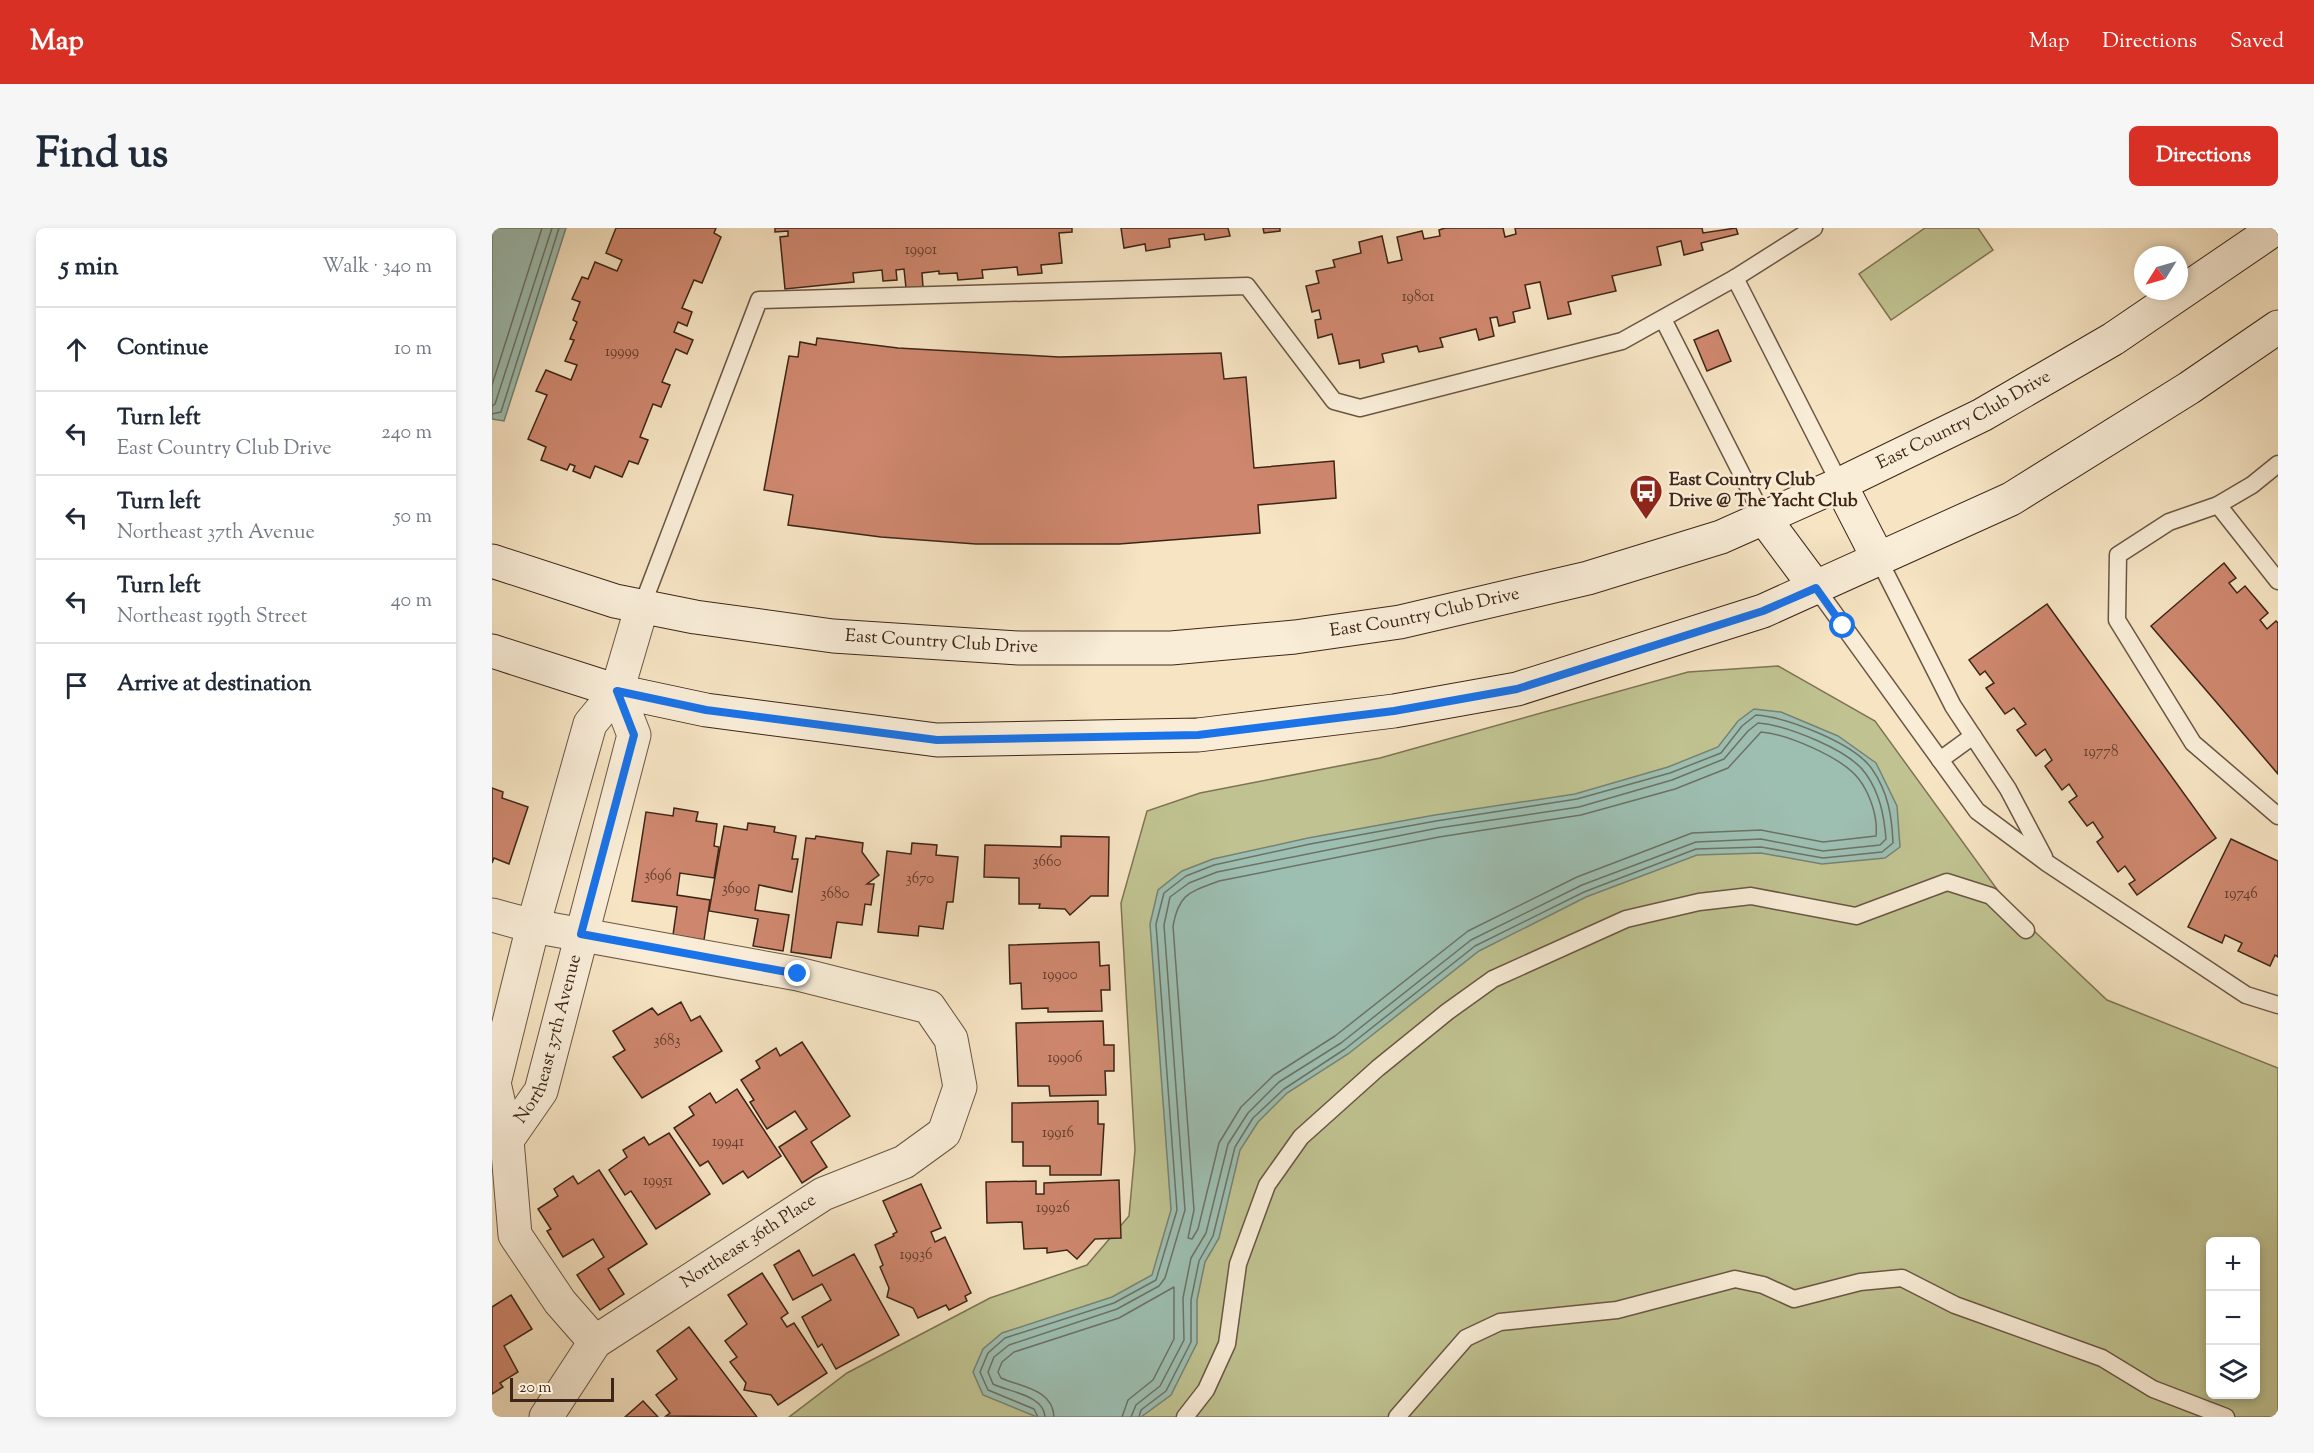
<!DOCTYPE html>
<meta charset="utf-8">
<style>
:root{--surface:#fff;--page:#f6f6f7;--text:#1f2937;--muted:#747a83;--line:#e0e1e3;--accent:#d93025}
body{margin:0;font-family:"Sorts Mill Goudy",serif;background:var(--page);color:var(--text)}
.controls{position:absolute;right:18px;bottom:18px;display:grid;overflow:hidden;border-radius:9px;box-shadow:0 3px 9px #0003}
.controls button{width:54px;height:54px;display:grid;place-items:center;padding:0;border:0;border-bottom:2px solid var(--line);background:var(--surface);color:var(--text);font:30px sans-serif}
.compass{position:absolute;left:1642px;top:18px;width:54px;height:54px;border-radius:50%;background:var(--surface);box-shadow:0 3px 9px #0003;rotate:233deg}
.scale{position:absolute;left:18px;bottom:15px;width:104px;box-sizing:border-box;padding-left:6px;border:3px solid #3d2618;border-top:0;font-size:16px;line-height:21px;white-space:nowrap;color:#3d2618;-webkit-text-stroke:4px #f9edd8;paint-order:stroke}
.stop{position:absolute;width:18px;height:18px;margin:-14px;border:4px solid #1a73e8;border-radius:50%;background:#fff}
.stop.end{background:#1a73e8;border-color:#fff;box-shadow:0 2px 6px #0008}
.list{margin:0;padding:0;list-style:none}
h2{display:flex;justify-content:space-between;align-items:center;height:78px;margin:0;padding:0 24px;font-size:26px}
h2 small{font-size:20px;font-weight:400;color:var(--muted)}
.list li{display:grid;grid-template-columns:39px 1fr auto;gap:18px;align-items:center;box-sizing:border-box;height:84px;padding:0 24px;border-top:2px solid var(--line)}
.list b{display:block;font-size:22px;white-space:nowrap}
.list p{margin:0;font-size:20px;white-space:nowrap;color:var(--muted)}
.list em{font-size:20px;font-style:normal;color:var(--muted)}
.icon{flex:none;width:33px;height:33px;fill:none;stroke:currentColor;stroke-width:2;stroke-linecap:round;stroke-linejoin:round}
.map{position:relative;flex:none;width:1786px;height:1189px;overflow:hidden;border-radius:9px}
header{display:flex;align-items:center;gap:36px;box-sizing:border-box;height:84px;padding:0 30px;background:var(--accent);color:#fff}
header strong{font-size:28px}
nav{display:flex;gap:33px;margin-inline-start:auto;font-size:21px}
.intro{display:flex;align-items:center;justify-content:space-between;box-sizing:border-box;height:144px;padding:0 36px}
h1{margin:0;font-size:42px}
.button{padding:15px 27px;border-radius:9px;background:var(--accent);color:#fff;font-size:21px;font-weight:700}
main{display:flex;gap:36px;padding:0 36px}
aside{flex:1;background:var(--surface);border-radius:9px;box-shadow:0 3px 9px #0003}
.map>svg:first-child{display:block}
</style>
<header>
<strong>Map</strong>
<nav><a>Map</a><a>Directions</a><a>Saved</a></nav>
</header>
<div class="intro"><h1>Find us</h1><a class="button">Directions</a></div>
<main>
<aside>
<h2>5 min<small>Walk · 340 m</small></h2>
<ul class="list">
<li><svg class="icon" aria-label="ahead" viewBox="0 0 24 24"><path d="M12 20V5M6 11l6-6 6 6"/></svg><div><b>Continue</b></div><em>10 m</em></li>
<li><svg class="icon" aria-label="left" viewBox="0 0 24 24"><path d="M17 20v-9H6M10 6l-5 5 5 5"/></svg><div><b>Turn left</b><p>East Country Club Drive</p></div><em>240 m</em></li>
<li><svg class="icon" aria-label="left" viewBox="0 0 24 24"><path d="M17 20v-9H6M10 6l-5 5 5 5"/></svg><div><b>Turn left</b><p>Northeast 37th Avenue</p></div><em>50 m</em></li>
<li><svg class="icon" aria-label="left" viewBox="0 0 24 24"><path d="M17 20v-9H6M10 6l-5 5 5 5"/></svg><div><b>Turn left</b><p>Northeast 199th Street</p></div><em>40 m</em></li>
<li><svg class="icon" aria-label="arrive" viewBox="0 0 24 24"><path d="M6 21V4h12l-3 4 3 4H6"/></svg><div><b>Arrive at destination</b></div></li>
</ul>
</aside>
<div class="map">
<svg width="1786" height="1189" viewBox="0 0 1786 1189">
<rect width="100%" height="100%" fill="#f6e4c3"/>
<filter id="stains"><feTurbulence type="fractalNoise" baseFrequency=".00333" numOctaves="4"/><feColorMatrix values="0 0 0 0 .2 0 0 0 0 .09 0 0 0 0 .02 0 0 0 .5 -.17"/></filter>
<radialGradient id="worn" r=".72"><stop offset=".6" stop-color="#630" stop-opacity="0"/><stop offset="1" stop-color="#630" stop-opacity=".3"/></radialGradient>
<!-- green -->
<g fill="#c0c391" stroke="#7e7454" stroke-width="1.5" fill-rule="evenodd">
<path d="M1433,0H1486L1501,22L1399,92L1367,46Z"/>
<path d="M1286,438L1383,493L1520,682L1615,772L1786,840V1189H297L355,1145L498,1070L595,1037L637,988L643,922L629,675L655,583L708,565L888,530L1196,444ZM1718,1014H1764V1166H1718Z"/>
</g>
<!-- water -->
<g fill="#9dbfb2" stroke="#778274" stroke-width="1.5">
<path d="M0,0H74L12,193L0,191Z"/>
<path d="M1262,481L1289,484L1346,508L1384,535L1405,578L1408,619L1393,630L1330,636L1269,625L1205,627L1094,669L987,723L856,826L795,865L766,894L748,922L727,1010L713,1034L705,1072V1115L679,1167L649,1189H545L491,1167L481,1144L491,1121L510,1105L620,1069L660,1047L679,982L658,696L666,662L690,643L721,631L816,610L943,587L1083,566L1176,539L1226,519L1246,493Z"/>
</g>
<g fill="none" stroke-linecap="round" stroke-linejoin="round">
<!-- shore -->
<g stroke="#6d7265" stroke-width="1.5">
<path d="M0,157L50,0"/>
<path d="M0,178L3,176L60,0"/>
<path d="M0,186L9,184L67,0"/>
<path d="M1269,504C1295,506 1349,529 1366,550C1378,565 1386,589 1384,608L1331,614L1269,602L1200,605L1085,649L976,703L843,808L782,847L749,879L727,915L706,1001L700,1011L696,1010L702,982L681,698C687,665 698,664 727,653L947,609L1089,587L1183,561L1236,540Z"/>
<path d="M546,1189L542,1181L496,1162L488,1144L496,1125L513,1110L622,1075L664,1052L685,982L664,696L672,665L694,648L722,637L818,616L944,593L1085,571L1178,545L1229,525L1250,498L1264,487C1294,489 1362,515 1380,541C1396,564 1400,588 1401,615L1390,624L1331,630L1269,619L1204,621L1092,664L983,718L853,821L792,861L761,890L743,919L721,1008L707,1033L699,1072V1114L674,1163L649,1182L647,1189"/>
<path d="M553,1189C552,1167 517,1164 501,1156L496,1144L502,1129L517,1117L625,1081L667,1058L673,1050L693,982L672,697L678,669L697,655L725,644L946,600L1087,579L1180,552L1232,531L1256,503L1266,495C1294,497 1358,522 1374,546C1388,566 1392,587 1394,611L1388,617L1331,623L1269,611L1204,614L1090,657L979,712L849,815L787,854L756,885L736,916L714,1005L699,1030L691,1070L692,1112L668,1158L644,1177L639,1189"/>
<path d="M562,1189C561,1161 529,1159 509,1150L506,1144L510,1134L522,1124L627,1090L682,1059V1111L661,1152L636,1172L630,1189"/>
</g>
</g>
<!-- building -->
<g fill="#ce876e" stroke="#3d2618" stroke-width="1.5">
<path d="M124,0H224L222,5L229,9L210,55L202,52L190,80L200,84L195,98L186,94L182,104L201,112L195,126L184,121L170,154L178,157L169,179L161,176L148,209L156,212L146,236L137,233L130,249L103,238L98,250L81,243L83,238L78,236L75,242L49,232L54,219L36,211L55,167L44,163L54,142L79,152L85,137L73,133L82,112L78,111L85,94L81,92L88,74L80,71L90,49L96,51L103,34L125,43L130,32L114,25Z"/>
<path d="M283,0H580V4L567,5L570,35L549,37L550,45L526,47L525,39L490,42L491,50L466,52L465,45L447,46V43L430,45L431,59L414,60L412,41L404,42L405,52L391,53L390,42L361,45L362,54L293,61L288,9L296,8V3L283,4Z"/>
<path d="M629,0H736L738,8L713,12L712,6L677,11L678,19L654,23L653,16L632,20Z"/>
<path d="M771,0H788V3L772,5Z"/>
<path d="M953,0H1011L1013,9L1024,6L1023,0H1210L1211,5L1244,0L1246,6L1209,15L1211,22L1192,27L1189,13L1165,19L1169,37L1120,48L1124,63L1076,74L1079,86L1056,91L1048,54L1033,57L1038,80L1021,84L1023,94L1007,98L1005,89L998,90L1002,108L987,112L984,101L948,110L951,119L927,124L925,118L890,126L892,134L868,140L867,132L847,136L840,106L826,110L823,92L829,91L827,82L820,84L814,58L827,55L824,43L843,39L841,32L869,25L867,14L890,8L896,35L910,32L905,9L930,3L932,11L948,8L947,2Z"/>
<path d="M1226,102L1239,133L1215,143L1202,112Z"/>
<path d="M325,110L406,120L567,129L729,125L732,151L754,149L762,240L842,233L844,270L766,277L768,305L627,316H484L389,309L296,297L301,267L272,262L297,128L306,129L308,114L324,117Z"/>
<path d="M1732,335L1744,350L1737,355L1745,365L1753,358L1776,385L1768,392L1775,401L1784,393L1786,395V546L1659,398Z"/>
<path d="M1555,376L1724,610L1645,667L1637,656L1643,652L1633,638L1626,644L1605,614L1611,609L1601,594L1595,598L1577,574L1585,568L1577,556L1570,562L1553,538L1560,532L1553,521L1544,528L1525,502L1534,496L1522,480L1513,486L1494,460L1502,455L1493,443L1488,447L1477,432Z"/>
<path d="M0,560L11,564L10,570L36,579L17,636L2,630L0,635Z"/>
<path d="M182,580L206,584L204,593L225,596L222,618L227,619L222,650L188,645L185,667L218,672L212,712L181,707L185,679L140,673L154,584L181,588Z"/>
<path d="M256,595L283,599L282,604L304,608L300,631H306L300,664L267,657L263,682L297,687L291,723L261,718L266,691L217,683L232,598L255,602Z"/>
<path d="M324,608L371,615L370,624L387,647L375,656H382L379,677L373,676L370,697L345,694L339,730L299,724L314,610L323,611Z"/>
<path d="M569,608L617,609L616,668H599L578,687L573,681L547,680L548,676H527V650L492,649L493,617L569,619Z"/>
<path d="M1739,611L1786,633V729L1783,727L1778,738L1746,723L1750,715L1733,707L1730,715L1696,699Z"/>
<path d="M420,615L445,617L444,627L466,629L461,674H455L451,701L427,698L426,708L386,704L395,623L419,626Z"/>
<path d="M607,714L608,738L617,737L618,762H609L610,783L556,784V780L530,781L529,755L518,756L517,717Z"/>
<path d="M189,774L199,793L208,788L230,823L150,870L121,829L133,822L121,803L160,780L166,787Z"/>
<path d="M611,793L612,817H622V843H613L614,867L558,868L557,858H526L524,795Z"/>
<path d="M310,814L358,888L319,914L335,939L310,955L287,919L315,901L303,883L275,901L258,874L262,872L249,852L268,840L264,833L284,820L288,828Z"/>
<path d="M245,861L289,928L256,950L251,943L231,956L216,933L208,938L182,900L202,887L197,879L218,865L224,875Z"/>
<path d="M606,873V896H612L609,947H558V938H531V914H520V875Z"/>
<path d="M177,905L218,966L164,1001L139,963L133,967L117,942L135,929L131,922L152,909L157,917Z"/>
<path d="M107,942L155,1016L116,1041L132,1066L108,1082L85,1047L112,1029L101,1011L71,1029L55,1003L59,1001L46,981L66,968L62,961L81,948L86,956Z"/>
<path d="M627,952L629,1010L603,1011L585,1031L575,1022L555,1025V1020L532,1021L530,994L495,995L494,954L544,953V966H552V955Z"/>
<path d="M429,956L449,1000L439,1004L443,1014L453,1009L479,1065L473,1068L475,1073L457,1082L454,1077L426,1090L421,1080L395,1069L397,1060L388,1039L391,1037L383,1017L402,1008L401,1006L405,1004L391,973Z"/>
<path d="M307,1022L321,1048L362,1026L407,1107L344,1141L330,1116L326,1119L310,1089L339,1072L330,1056L301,1072L282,1037Z"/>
<path d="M270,1045L296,1085L289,1090L295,1099L302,1095L335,1145L286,1177L279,1167L252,1162L254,1155L238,1134L245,1129L233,1113L255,1096L236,1067Z"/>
<path d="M19,1067L40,1101L12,1118L26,1144L8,1155L11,1159L0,1166V1079Z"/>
<path d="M197,1099L265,1189L174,1188L178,1185L164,1167L185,1151L165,1123Z"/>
<path d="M151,1173L166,1189H133Z"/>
</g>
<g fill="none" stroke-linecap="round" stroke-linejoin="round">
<defs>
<g id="lane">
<path d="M1243,50L1348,256"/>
<path d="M1171,91L1272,290"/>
<path d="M1786,236L1760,257L1726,277L1677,294L1626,327L1625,392L1701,515L1786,588"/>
<path d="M1726,277L1786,353"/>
<path d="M1387,332L1461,478L1516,561L1552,629"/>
<path d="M1324,360L1485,583L1555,635L1754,767L1786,777"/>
<path d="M150,378L267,72L755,58L842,173L868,180L1130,113L1243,50L1322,0"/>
<path d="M1448,532L1481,508"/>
<path d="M693,1189L714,1162L735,1116L746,1036L775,957L809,909L886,840L955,784L1001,751L1134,691L1207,674L1259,668L1364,688L1455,654L1499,668L1534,702"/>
<path d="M905,1189L974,1110L1008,1094L1125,1082L1243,1051L1271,1057L1302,1071L1368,1054L1410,1050L1463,1077L1610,1130L1661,1161L1734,1189"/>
</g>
<g id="street">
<path d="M0,687L41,698L306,746L437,779L459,811L468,859L452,905L412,934L331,966L103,1114L54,1189"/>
<path id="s1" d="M15,912L49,863L142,507L125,463"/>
<path d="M103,1114L68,1074L23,1007L15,912L2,855L41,698L98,496L125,463L150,378"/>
</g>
<g id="secondary">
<path d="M1348,256L1387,332"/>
<path d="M1272,290L1324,360"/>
<path id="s2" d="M0,333L123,373L203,389L341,408L527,420H679L803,409L908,394L1096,350L1229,309L1348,256L1490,187L1621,111L1784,0"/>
<path d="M0,423L125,463L214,482L445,512L706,507L902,483L1025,461L1271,383L1519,271L1697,160L1786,99"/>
</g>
</defs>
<!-- lane casing -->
<use href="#lane" stroke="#6b5643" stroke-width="19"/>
<!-- street casing -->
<use href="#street" stroke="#6b5643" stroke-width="35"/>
<!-- secondary casing -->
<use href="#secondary" stroke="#3d2618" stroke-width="35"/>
<!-- lane -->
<use href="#lane" stroke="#f9edd8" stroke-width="16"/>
<!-- street -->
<use href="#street" stroke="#f9edd8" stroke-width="33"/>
<!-- secondary -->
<use href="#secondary" stroke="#f9edd8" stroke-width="33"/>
</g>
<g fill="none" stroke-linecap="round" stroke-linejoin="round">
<!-- route -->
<path stroke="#1a73e8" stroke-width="8" d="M306,746L89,706L142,507L125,463L214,482L445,512L706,507L902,483L1025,461L1271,383L1324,360L1351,398"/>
</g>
<!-- icons -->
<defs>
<symbol id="bus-pin" viewBox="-11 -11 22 30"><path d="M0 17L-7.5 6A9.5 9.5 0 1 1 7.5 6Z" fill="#8f2418" stroke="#f9edd8"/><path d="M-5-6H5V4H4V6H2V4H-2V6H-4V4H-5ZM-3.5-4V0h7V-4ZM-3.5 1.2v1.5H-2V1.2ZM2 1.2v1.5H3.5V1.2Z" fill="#fff"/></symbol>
</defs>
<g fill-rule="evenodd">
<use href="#bus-pin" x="1135" y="244" width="38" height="52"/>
</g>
<g text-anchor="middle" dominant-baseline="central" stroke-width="5" stroke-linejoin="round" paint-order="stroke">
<!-- number labels -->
<g font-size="15" fill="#613e2e">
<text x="429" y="22">19901</text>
<text x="926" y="69">19801</text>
<text x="130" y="124">19999</text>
<text x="1609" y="524">19778</text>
<text x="555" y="634">3660</text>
<text x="166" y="648">3696</text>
<text x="428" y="651">3670</text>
<text x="244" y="661">3690</text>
<text x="343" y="666">3680</text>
<text x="1749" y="666">19746</text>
<text x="568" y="747">19900</text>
<text x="175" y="813">3683</text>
<text x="573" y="830">19906</text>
<text x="566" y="905">19916</text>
<text x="236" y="914">19941</text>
<text x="166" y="953">19951</text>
<text x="561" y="980">19926</text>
<text x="424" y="1027">19936</text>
</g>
<!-- street labels -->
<g font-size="18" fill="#3d2618" stroke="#f9edd8">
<text stroke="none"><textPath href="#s2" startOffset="1521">East Country Club Drive</textPath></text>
<text stroke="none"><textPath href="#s2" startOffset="945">East Country Club Drive</textPath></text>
<text stroke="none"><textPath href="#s2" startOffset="459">East Country Club Drive</textPath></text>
<text stroke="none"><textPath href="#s1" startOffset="111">Northeast 37th Avenue</textPath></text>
<text transform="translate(257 1014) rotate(-33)">Northeast 36th Place</text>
</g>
<!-- poi labels -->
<g font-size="18" font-weight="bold" fill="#3d2618" stroke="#f9edd8" text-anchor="start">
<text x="1177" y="253">East Country Club<tspan x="1177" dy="21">Drive @ The Yacht Club</tspan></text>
</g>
</g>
<rect width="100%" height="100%" filter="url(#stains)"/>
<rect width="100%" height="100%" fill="url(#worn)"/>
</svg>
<div class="controls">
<button>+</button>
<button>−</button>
<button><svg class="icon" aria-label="layers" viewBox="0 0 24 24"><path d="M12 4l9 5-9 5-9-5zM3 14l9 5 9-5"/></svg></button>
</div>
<svg class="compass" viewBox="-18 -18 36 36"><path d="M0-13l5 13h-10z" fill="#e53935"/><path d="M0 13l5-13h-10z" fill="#747a83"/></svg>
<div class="scale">20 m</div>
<div class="stop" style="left:1351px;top:398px"></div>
<div class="stop end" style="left:306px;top:746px"></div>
</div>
</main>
